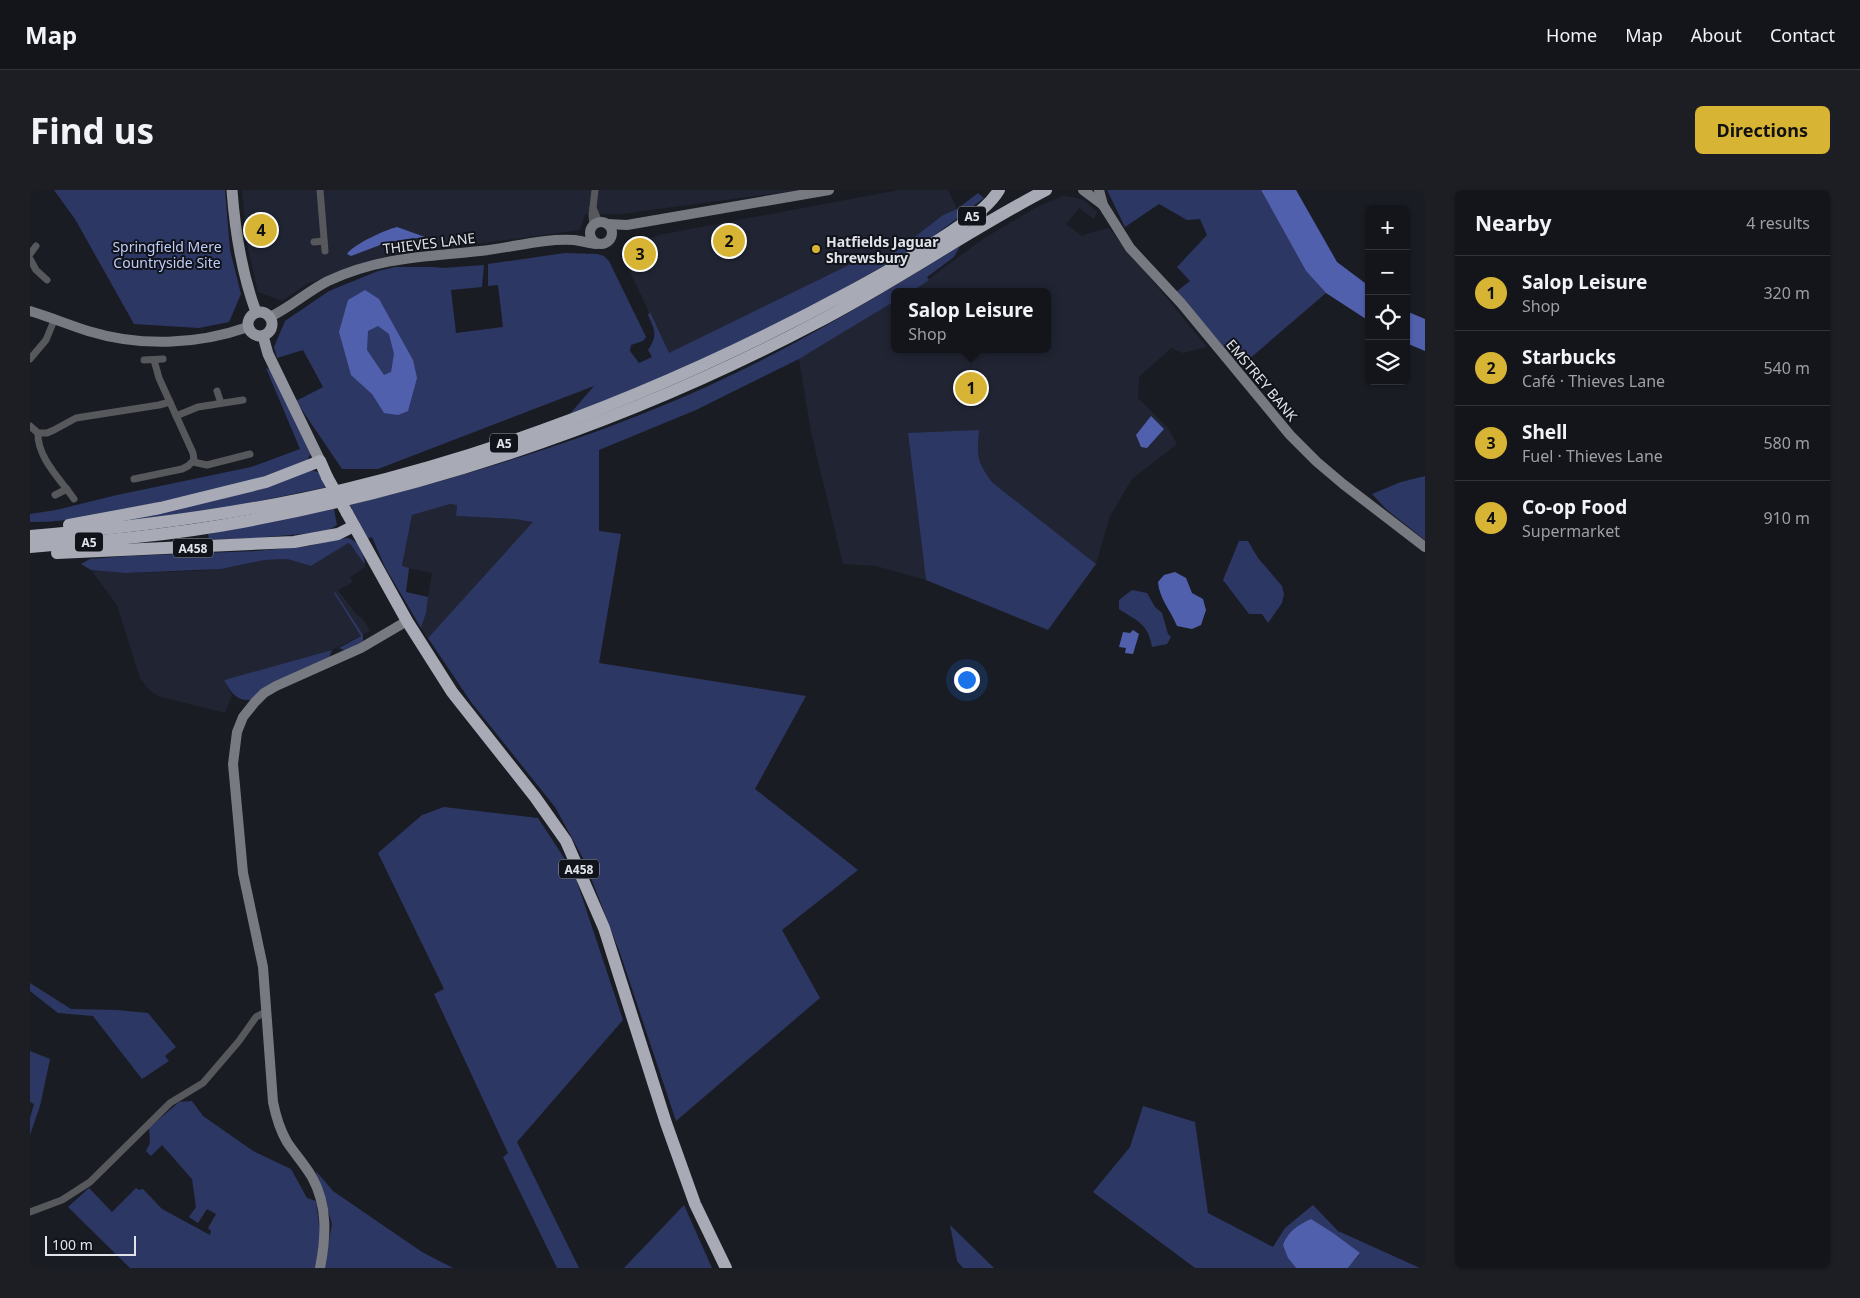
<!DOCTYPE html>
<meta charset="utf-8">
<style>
:root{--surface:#14151b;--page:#1d1e24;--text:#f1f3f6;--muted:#9d9fa3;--line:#33343a;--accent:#d8b434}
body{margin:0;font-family:"Noto Sans",sans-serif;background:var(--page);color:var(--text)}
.controls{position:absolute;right:15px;top:15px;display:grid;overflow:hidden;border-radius:8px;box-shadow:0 1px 4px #0004}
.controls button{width:45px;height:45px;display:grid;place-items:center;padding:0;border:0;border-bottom:1px solid var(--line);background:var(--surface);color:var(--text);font:25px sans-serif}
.scale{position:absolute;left:15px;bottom:12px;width:91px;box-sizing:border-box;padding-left:5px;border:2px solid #e1e3e9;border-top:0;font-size:14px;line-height:18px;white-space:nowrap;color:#e1e3e9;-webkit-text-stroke:4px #11131b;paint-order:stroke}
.you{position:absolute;left:936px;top:489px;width:18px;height:18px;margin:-12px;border:4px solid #fff;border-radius:50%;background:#1a73e8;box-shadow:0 0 0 8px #1a73e833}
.badge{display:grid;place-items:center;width:32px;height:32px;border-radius:50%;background:var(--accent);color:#111;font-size:16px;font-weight:700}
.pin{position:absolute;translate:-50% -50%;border:2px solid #fff;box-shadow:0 1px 5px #0006}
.popup{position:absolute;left:861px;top:98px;width:160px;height:65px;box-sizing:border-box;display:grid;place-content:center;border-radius:8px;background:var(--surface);filter:drop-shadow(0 1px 4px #0005);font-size:16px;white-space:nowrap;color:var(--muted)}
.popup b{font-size:19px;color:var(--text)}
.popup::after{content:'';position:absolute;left:50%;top:100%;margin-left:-10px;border:10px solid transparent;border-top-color:var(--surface)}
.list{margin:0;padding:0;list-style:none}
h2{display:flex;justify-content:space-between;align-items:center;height:65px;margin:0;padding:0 20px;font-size:21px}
h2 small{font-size:16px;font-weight:400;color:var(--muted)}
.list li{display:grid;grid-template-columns:32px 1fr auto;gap:15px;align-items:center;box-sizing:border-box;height:75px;padding:0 20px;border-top:1px solid var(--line)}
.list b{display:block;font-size:19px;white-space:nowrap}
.list p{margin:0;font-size:16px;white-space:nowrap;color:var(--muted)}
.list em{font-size:16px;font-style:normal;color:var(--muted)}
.icon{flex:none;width:28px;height:28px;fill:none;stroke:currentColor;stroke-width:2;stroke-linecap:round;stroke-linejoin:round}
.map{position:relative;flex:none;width:1395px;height:1078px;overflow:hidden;border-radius:8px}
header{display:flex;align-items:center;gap:30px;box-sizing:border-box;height:70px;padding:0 25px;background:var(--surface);border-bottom:1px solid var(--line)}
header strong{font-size:24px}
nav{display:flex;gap:28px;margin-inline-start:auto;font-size:18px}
.intro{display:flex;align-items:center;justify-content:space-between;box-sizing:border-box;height:120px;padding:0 30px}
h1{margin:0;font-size:35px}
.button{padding:12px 22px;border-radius:8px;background:var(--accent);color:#111;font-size:18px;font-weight:700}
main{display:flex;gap:30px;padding:0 30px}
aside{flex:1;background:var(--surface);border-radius:8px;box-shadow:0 1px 4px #0004}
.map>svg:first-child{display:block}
</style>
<header>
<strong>Map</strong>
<nav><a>Home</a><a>Map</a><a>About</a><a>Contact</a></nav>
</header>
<div class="intro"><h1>Find us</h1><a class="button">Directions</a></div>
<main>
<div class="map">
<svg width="1395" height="1078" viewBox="0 0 1395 1078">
<rect width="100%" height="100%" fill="#1a1c24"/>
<!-- built -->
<g fill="#212533">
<path d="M212,0H770L592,24H555L550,40L357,66L277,94L252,111L228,102L217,54Z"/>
<path d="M869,0H918L927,19L913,25L865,62L825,72L639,164L590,61L629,45Z"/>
<path d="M1033,6L1047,8L1055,11L1067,22L1064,29L1049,18L1036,34L1052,46L1062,42L1079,38L1177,157L1153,163L1141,158L1109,187L1108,208L1138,238L1147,254L1102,289L1080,326L1066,374L963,293L953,280L947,267L878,243L896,390L846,376L813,374L781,242L769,169L865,111V159H1017V102H881L953,49L1007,17Z"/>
<path d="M420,314L427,315L426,326L484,329L504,332L398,448L391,438L395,426L402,383L372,377L382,325Z"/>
<path d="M317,353L320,354L336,377L320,387L323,392L308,400L327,425L333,429L340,441L302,460L194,490L202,505L195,523L128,506L120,501L110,488L87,415L61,380L95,383L166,381L191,379L235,370L257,369L281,376Z"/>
</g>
<!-- green -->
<g fill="#2d3763">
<path d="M24,0H195L200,60L211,104L199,132L169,138L104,134L45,29Z"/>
<path d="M1077,0H1231L1276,81L1296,103L1211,176L1146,102L1160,91L1147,77L1177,45L1170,29L1157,30L1129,14L1095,37Z"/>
<path d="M948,3L954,8L896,52L752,133L679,168L539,225L564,196L348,279H312L266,211L293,197L273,160L247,168L244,157L255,131L299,101L348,81L365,77H403L413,78L454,75L452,97L421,100L426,143L473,137L468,95L458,96V74L535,63L567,64L574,66L579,71L616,147L613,151L601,155L600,161L609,173L622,167L618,160C628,145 625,140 618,125L620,122L639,163L825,72L865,62L913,25L927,19Z"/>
<path d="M930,56L924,67L897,87L899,90C885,100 882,102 865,102V111L769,169L666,220L569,260V341L591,344L569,473L776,506L725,599L828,680L752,740L790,808L646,931L590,763L554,670L525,617L441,512L398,448L503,332L484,329L426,326L427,315L420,314L382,325L372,376L379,378L376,402L398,407L396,423L391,438L355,377L342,347L337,349L320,315C435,286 550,252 658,205C753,164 842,110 930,56Z"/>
<path d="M236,178L241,180L281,263L276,272C228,292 176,302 125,313C84,321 42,333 0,332V324L26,320L87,305L221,277L270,259Z"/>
<path d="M949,240C947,266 946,271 963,293L1066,374L1018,440L896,390L878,243Z"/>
<path d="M281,280L291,283L297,297L194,318L80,335Z"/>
<path d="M1395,286V350L1357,320L1342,304L1371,292Z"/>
<path d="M304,319L307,335L296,342L225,348L179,350L178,344Z"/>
<path d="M318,348C329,351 334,363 335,375L320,354L318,353L281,376L257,369L235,370L191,379L95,383L61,380L51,374L60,369L98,366L226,361L279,356L307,349Z"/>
<path d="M1209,351H1218L1228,368L1252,396L1254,404L1252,413L1238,433L1232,424H1219L1193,390Z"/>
<path d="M1102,400L1117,403L1125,417L1132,423L1138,444L1141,447L1137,454L1122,457C1118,433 1107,431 1089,419V410Z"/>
<path d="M305,402L333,445V451L316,461L309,458L331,446L304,403Z"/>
<path d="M302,460L298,470L220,510C206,511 200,501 194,490Z"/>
<path d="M414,617L508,628L544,683L593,830L487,952L549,1078H527L473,967L478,963L404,804L414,799L348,663L392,625Z"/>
<path d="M0,793L41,819L87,820L118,823L146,857L135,866L139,871L112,889L63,826L28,823L0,801Z"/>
<path d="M0,861L20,869L10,916L0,945V928L4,914L0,912Z"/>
<path d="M162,911L173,926L223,961L261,979L277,1008L286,1011L290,1043L286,1078H100L38,1017L59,998L82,1022L106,998L109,1000L113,999L132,1019L180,1045L181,1041L178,1038L186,1024L177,1019L168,1033L159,1027L166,1017L162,989L132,955L121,966L116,961L120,953L119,938L149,912Z"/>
<path d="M1113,916L1165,932L1178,1023L1243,1057L1255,1038L1283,1015L1308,1041L1390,1078H1318L1330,1064L1258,1068L1266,1078H1165L1063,1002L1100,957Z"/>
<path d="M286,981L303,1001L392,1062L423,1078H294L302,1034Z"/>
<path d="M654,1015L682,1078H594Z"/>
<path d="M920,1035L964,1078H933L927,1071Z"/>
</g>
<!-- water -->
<g fill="#5060ad" fill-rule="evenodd">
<path d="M1231,0H1266L1307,72L1339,96V131L1296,103L1276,81Z"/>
<path d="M367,37L395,47L358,52L321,66L317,64C324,54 355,40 367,37Z"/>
<path d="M335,100L349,109L383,170L387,188L378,221L368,225L354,223L342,204L321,185L309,142L318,110ZM348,136L359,144L364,164L361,182L354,185L337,160L338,141Z"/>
<path d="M1376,121L1395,129V161L1376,153Z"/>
<path d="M1121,226L1134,239L1117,258L1111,257L1106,245Z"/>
<path d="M1145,382L1156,388L1162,403L1173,409L1176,420L1171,435L1162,439L1147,436C1141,421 1129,408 1128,392L1134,385Z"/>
<path d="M1103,440L1109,444L1103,464L1095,463L1096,458L1089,457L1093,442L1100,443Z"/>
<path d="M1281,1029L1303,1043L1330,1063L1318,1078H1266L1258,1068L1253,1055C1258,1041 1268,1035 1281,1029Z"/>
</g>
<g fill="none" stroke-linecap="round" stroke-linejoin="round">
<!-- street -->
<g stroke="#56585c" stroke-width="7">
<path d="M290,0L295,61"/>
<path d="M563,18L569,32"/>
<path d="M563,35L562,26L565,0"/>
<path d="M284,52L294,51"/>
<path d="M0,64L6,56"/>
<path d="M0,69L6,80L17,90"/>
<path d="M0,169L16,150L25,128"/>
<path d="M114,170L133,169"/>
<path d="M187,201L191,213"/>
<path d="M146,226L168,217L213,210"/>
<path d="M0,236L8,243H17L24,240L46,228L129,215L140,212"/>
<path d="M8,243C7,267 30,289 44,309"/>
<path d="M163,272L177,275L220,264"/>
<path d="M104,289L152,279L158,276L164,270L163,263L129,188L124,170"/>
<path d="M25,305L37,299"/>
<path d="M0,1022L32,1010L60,992L140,913L173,893L209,851L226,827L236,822"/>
</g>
<!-- secondary -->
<g stroke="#777a81" stroke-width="10">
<path d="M1053,0L1073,15"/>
<path d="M1069,0L1073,15L1100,58L1151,113L1260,245L1287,272L1313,294L1395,357"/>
<circle cx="571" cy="43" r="11"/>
<path d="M577,34L597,35L799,0"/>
<path d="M0,121C20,127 39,135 58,141C110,157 167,155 218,137"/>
<path d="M240,127C261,117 278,101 298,91C350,67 394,67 450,61C480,58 513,48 544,50C551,51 559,53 566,54"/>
<path d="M290,1078C296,1047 298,1016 282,987C275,975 265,964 257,952C250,940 246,927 243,912L233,777L213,683L203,574L207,542L213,527L225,512L234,503L246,496L331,458L377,431"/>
</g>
<!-- primary -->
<g stroke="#91949d" stroke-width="11">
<path d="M202,0C205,41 212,84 226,122"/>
<circle cx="230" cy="134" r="12"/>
<path d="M233,146L238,164L290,271"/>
</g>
<!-- highway -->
<g stroke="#a8abb6" stroke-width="12">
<path d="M317,323L377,431L422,502L505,607L536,651L574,738L636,933L665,1014L696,1078"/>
<path d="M39,335L130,318L236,292L290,271L297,287"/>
<path d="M0,346C106,337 213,324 316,299C496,256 661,188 823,100C860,80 897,59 931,35C945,25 960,15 969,0"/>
<path d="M0,357C71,351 142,345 212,332C411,295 605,228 784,134C864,93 937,41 1016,0"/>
<path d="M27,363L264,352L308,344L324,336"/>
</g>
<!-- highway-bridge -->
<path stroke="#a8abb6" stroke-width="12" d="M297,287L317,323"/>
</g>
<!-- markers -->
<circle fill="#d8b434" stroke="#11131b" stroke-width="2" cx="786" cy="59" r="5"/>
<g text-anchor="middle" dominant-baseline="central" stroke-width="4" stroke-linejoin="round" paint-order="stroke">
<!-- shield labels -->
<g fill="#11131b" stroke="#a3a5ab" stroke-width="1">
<rect x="928" y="16.5" width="28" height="19" rx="4"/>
<rect x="460" y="243.5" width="28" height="19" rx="4"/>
<rect x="45" y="342.5" width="28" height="19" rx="4"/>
<rect x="143" y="348.5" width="40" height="19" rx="4"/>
<rect x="529" y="669.5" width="40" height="19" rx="4"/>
</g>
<g font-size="12" font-weight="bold" fill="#e1e3e9">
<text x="942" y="26">A5</text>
<text x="474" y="253">A5</text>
<text x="59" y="352">A5</text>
<text x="163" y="358">A458</text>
<text x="549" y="679">A458</text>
</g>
<!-- poi labels -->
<g font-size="14" font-weight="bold" fill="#e1e3e9" stroke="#11131b" text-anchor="start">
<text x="796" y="51">Hatfields Jaguar<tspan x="796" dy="16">Shrewsbury</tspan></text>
</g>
<!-- street labels -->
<g font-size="14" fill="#e1e3e9" stroke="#11131b">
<text transform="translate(399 53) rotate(-7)">THIEVES LANE</text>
<text transform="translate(1232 190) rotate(50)">EMSTREY BANK</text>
</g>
<!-- park labels -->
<g font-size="14" fill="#c1cdf8" stroke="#11131b">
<text x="137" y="56">Springfield Mere<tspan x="137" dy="16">Countryside Site</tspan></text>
</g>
</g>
</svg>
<div class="controls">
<button>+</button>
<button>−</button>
<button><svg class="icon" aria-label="locate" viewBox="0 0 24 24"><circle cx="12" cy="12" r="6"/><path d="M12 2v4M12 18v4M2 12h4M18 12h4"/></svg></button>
<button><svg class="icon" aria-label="layers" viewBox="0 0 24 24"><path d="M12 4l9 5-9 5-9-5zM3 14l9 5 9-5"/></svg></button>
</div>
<div class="scale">100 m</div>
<div class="you"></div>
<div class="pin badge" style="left:941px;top:198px">1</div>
<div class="popup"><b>Salop Leisure</b>Shop</div>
<div class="pin badge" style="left:699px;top:51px">2</div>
<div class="pin badge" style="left:610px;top:64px">3</div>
<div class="pin badge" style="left:231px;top:40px">4</div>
</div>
<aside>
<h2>Nearby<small>4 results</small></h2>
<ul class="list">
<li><span class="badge">1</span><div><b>Salop Leisure</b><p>Shop</p></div><em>320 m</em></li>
<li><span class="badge">2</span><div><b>Starbucks</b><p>Café · Thieves Lane</p></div><em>540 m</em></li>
<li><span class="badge">3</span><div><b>Shell</b><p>Fuel · Thieves Lane</p></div><em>580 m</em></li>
<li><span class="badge">4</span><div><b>Co-op Food</b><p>Supermarket</p></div><em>910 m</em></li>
</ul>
</aside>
</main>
